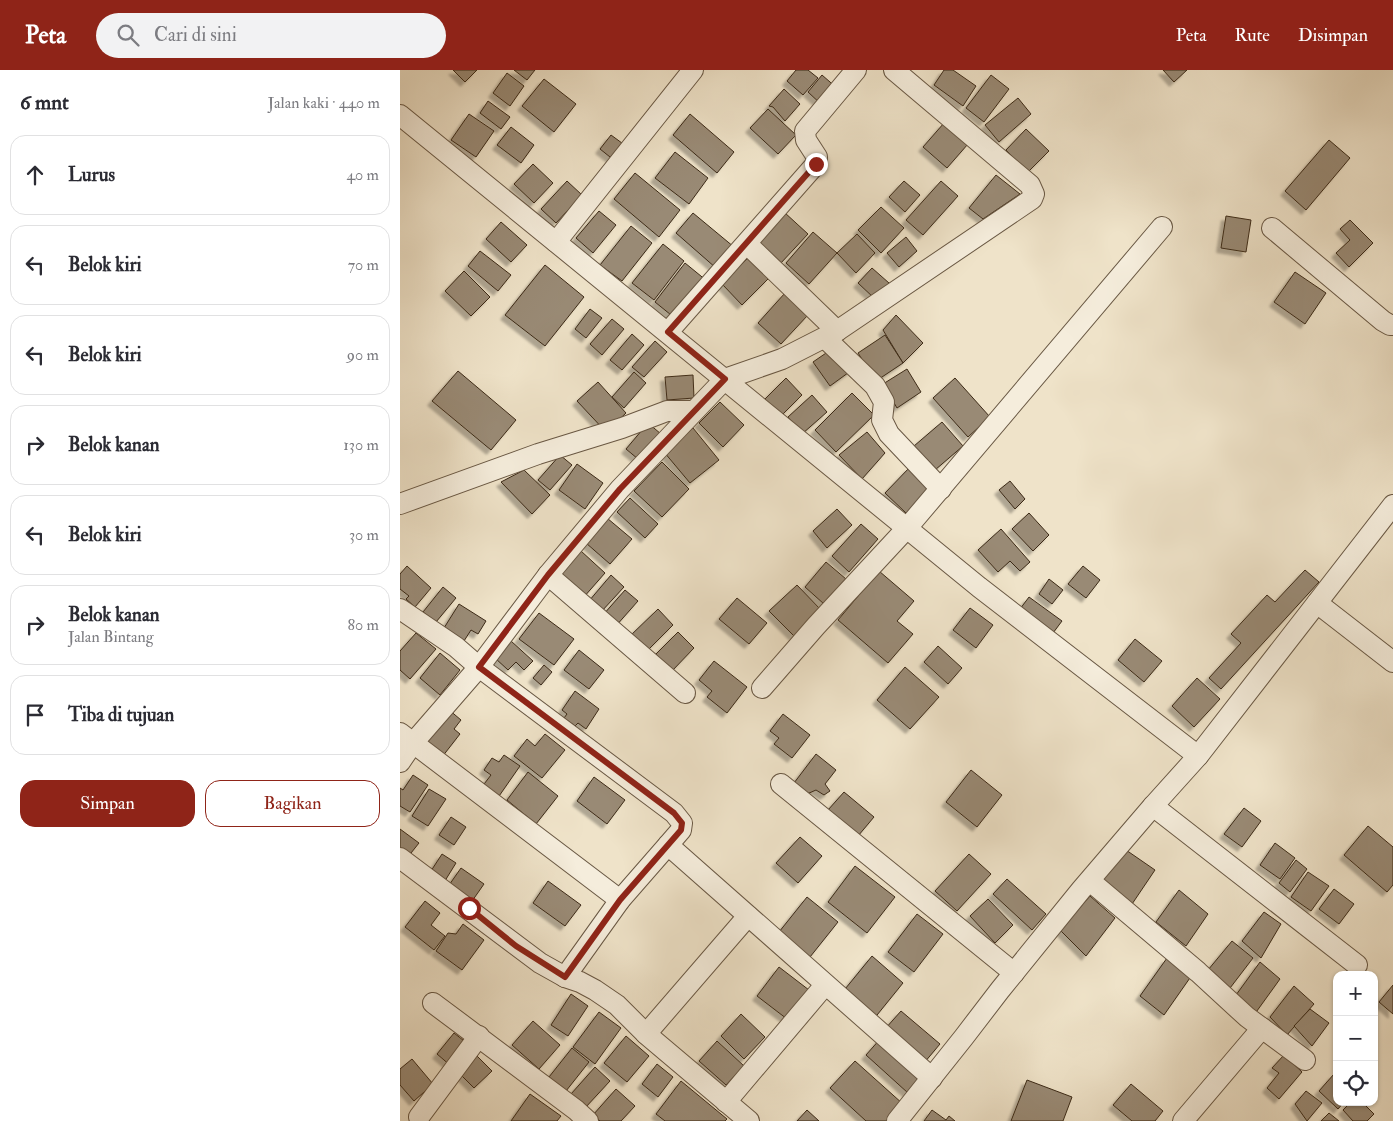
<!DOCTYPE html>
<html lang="id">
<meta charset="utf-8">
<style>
:root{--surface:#fff;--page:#f2f2f3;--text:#2b2b33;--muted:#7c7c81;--line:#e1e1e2;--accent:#8f2418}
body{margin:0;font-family:"IM FELL Double Pica",serif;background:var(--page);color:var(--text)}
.controls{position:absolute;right:15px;bottom:15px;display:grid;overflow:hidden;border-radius:10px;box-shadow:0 1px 4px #0004}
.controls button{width:45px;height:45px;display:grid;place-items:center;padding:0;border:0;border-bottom:1px solid var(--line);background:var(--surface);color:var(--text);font:25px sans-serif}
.stop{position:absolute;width:15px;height:15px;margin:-11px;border:4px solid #8f2418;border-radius:50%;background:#fff}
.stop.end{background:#8f2418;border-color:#fff;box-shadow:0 1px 5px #0008}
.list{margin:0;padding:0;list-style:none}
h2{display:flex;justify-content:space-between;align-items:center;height:65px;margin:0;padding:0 20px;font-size:21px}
h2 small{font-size:16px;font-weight:400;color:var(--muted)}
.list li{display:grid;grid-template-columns:32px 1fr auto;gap:15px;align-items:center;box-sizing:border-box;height:80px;margin:0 10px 10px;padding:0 10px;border:1px solid var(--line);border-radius:15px}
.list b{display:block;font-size:19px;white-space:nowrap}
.list p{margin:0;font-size:16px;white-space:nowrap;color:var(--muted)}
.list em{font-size:16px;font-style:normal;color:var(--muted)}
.actions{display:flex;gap:10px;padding:15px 20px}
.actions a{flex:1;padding:11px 0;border:1px solid var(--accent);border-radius:15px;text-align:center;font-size:18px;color:var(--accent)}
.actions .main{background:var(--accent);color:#fff}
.icon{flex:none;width:28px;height:28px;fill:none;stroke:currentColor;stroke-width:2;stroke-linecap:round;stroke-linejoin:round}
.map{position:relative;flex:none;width:993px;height:1051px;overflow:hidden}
header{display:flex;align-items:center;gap:30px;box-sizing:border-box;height:70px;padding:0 25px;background:var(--accent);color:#fff}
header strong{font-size:24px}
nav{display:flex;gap:28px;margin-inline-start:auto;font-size:18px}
.search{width:350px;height:45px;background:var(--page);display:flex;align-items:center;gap:12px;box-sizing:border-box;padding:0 18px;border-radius:28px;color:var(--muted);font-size:19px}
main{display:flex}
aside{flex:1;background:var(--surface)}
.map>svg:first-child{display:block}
</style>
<header>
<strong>Peta</strong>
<div class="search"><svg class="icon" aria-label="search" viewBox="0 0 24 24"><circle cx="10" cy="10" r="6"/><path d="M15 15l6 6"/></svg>Cari di sini</div>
<nav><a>Peta</a><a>Rute</a><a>Disimpan</a></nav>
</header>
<main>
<aside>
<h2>6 mnt<small>Jalan kaki · 440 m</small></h2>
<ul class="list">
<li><svg class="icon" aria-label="ahead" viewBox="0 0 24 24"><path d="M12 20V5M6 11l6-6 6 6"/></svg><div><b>Lurus</b></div><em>40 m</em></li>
<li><svg class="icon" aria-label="left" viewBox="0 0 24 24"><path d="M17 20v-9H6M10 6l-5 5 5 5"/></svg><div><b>Belok kiri</b></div><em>70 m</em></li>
<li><svg class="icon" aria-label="left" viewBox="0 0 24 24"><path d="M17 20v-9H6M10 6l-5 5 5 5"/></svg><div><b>Belok kiri</b></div><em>90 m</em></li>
<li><svg class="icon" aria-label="right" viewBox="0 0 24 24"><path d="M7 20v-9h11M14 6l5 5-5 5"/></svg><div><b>Belok kanan</b></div><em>130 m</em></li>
<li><svg class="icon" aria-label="left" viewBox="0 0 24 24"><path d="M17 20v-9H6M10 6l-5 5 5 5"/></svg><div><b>Belok kiri</b></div><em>30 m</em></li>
<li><svg class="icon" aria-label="right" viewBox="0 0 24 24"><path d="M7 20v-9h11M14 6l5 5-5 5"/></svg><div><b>Belok kanan</b><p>Jalan Bintang</p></div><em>80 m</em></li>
<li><svg class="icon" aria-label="arrive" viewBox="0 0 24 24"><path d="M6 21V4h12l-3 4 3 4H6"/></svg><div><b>Tiba di tujuan</b></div></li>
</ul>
<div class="actions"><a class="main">Simpan</a><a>Bagikan</a></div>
</aside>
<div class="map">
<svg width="993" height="1051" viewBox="0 0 993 1051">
<defs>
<filter id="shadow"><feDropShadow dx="-4.5" dy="4.5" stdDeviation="1" flood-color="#0004"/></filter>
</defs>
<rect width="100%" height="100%" fill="#efe3c9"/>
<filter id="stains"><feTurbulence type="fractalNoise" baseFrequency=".004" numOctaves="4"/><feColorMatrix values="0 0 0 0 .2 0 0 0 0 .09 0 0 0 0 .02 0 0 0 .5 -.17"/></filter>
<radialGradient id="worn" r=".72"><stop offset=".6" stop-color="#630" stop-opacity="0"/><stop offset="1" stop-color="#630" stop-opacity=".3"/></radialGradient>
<!-- building -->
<g fill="#998a74" stroke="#3c2a17" filter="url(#shadow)">
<path d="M53,0H77L65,12Z"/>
<path d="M114,0H135L127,10Z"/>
<path d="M396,0H408L418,8L403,25L387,11Z"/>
<path d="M544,0H553L576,16L563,36L534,15Z"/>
<path d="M763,0H787L774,12Z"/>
<path d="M107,3L124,16L110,36L93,23Z"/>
<path d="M422,5L438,19L423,36L408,22Z"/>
<path d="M591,5L609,19L584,52L566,38Z"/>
<path d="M144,9L176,34L154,62L122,36Z"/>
<path d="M384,19L400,34L385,51L373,37L369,36Z"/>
<path d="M618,28L631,44L599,72L585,55Z"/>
<path d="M88,31L110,47L101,59L80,43Z"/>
<path d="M368,39L396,65L378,84L350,58Z"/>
<path d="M69,44L94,61L76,87L51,70Z"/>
<path d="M290,44L334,82L317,103L273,65Z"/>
<path d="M544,53L568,74L547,98L523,77Z"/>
<path d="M111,57L134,75L121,93L97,75Z"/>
<path d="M626,59L649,81L628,102L606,80Z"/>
<path d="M211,65L226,76L215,91L200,79Z"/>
<path d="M929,70L950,88L906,140L885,121Z"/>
<path d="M275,82L308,108L289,134L255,108Z"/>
<path d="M133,94L153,113L134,133L114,114Z"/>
<path d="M235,103L280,140L259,167L214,129Z"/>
<path d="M596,105L620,124L583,149L569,138Z"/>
<path d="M167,111L182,125L156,153L141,139Z"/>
<path d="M504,111L520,125L505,142L489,127Z"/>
<path d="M541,111L558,126L523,165L506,150Z"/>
<path d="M481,137L504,158L481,183L458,160Z"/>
<path d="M199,141L216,155L193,183L176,168Z"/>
<path d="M384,142L408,164L380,194L356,173Z"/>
<path d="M293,143L334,177L316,198L276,163Z"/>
<path d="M826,146L851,150L846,182L821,178Z"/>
<path d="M950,150L973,173L949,197L936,183L950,170L940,159Z"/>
<path d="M101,152L127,175L111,192L86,169Z"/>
<path d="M231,156L252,173L222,211L200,195Z"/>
<path d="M413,162L437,183L409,214L386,193Z"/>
<path d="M457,164L475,183L456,203L437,183Z"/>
<path d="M506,167L517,181L499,197L487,183Z"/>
<path d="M263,174L284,191L254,230L232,213Z"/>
<path d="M80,181L111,205L98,221L68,196Z"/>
<path d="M349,187L369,208L342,235L322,214Z"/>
<path d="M285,193L307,211L276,249L255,232Z"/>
<path d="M145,195L184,227L145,276L105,245Z"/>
<path d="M472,198L489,213L475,229L458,213Z"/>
<path d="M64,201L90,227L71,246L45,221Z"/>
<path d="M895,202L926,223L905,254L874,232Z"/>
<path d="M385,223L408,245L381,274L358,253Z"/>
<path d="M190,239L202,248L186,268L175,259Z"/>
<path d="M496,245L523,273L503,293L483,260Z"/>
<path d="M212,249L224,259L202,285L190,274Z"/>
<path d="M232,264L244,275L222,300L210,290Z"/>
<path d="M485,265L503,293L476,311L458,283Z"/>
<path d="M255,271L267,282L244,307L232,297Z"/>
<path d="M429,281L452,300L430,316L413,292Z"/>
<path d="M507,299L521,322L497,338L483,314Z"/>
<path d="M58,301L116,350L91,380L32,331Z"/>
<path d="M234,302L246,313L224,338L212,327Z"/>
<path d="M293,305L294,328L267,330L265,307Z"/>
<path d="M386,308L402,325L381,346L365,329Z"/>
<path d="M555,308L590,347L568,367L533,328Z"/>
<path d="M198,312L226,343L206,362L177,331Z"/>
<path d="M452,323L474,345L436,382L415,360Z"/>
<path d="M412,325L427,342L402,364L388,347Z"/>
<path d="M320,332L344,355L323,377L299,353Z"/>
<path d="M542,352L563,376L535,400L514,376Z"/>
<path d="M248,353L261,364L238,389L226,379Z"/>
<path d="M293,358L319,390L290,413L264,382Z"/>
<path d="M467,362L485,383L462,409L439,385Z"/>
<path d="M160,385L172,395L150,420L138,410Z"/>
<path d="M262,392L289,419L262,447L234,421Z"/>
<path d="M177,394L203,413L185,439L159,420Z"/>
<path d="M510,397L531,418L506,443L485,423Z"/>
<path d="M124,400L150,425L132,444L101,412Z"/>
<path d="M610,411L625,429L615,439L599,420Z"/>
<path d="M230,428L258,454L245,468L217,442Z"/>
<path d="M437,439L452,455L427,478L413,461Z"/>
<path d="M629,443L649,465L633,481L612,459Z"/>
<path d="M207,448L232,469L210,494L186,473Z"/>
<path d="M461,454L478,469L449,502L432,486Z"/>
<path d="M601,459L630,492L620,501L610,491L598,502L578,480Z"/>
<path d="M181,481L205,503L183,528L159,506Z"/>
<path d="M426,492L446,509L424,534L405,517Z"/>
<path d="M7,496L31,518L15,537L6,529L9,526L0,519V504Z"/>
<path d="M683,496L700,510L686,528L668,514Z"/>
<path d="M905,500L919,512L821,619L809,608L841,573L831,564L867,525L875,532Z"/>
<path d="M479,501L514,531L497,551L513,564L488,593L438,550Z"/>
<path d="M211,505L224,517L201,542L189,531Z"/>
<path d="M649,509L663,520L652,534L639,524Z"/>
<path d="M397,515L421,540L394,566L369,541Z"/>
<path d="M43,517L56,528L36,552L23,542Z"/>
<path d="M225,520L238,531L215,557L203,545Z"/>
<path d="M629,527L662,551L653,563L620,539Z"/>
<path d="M337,528L367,553L349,574L319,549Z"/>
<path d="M59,534L86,551L78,564L71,560L64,571L44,558Z"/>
<path d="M570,538L593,555L576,578L553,560Z"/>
<path d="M258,539L273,555L246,582L230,566Z"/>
<path d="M139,543L174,569L154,595L119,569Z"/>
<path d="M278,562L294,578L272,601L256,584Z"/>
<path d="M16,563L36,579L10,609L0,600V581Z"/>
<path d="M735,569L762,591L744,612L718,590Z"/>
<path d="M111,571L133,591L124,600L116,592L108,600L95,588Z"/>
<path d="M538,576L562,598L548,614L524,592Z"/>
<path d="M179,580L204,600L189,619L164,600Z"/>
<path d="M40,583L60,600L40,625L20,608Z"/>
<path d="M314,591L347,617L327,643L307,627L312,621L299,610Z"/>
<path d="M144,595L152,602L141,615L133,608Z"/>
<path d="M505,597L539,627L510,659L477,630Z"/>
<path d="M797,608L820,629L794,657L772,636Z"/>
<path d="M175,621L199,639L186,659L178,653L175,656L164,648L167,644L162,640Z"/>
<path d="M48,639L61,650L54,659L60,664L42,687L23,672Z"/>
<path d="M383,644L410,665L392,688L374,674L379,668L370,661Z"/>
<path d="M145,664L165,680L142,708L114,686L127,669L135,676Z"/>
<path d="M416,684L436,700L425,714L430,721L424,725L416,720L407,724L394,713Z"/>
<path d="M104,685L120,696L97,729L81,718L91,705L84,700L92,688L99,692Z"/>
<path d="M571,700L602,725L577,757L546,732Z"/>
<path d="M128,702L158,726L136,754L107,730Z"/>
<path d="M13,705L28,715L10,742L0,736V718L3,720Z"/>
<path d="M194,707L225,730L207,754L177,731Z"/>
<path d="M29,719L46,729L28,756L12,746Z"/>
<path d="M444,722L474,747L458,766L428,740Z"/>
<path d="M844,738L861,751L842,777L824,764Z"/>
<path d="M51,747L66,757L54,775L39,765Z"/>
<path d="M968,756L993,777V815L987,822L944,785Z"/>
<path d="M0,759L19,773L7,788L0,782Z"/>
<path d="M400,767L422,786L398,813L376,793Z"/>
<path d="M875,773L895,788L880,809L860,795Z"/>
<path d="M726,780L755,800L730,837L700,813Z"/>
<path d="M42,784L56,793L43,814L29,804Z"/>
<path d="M569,784L591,804L557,841L535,821Z"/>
<path d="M896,790L907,799L890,822L879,813Z"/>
<path d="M455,796L495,827L467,863L428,832Z"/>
<path d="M61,798L84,814L70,834L47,818Z"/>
<path d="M908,802L929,816L911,841L891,827Z"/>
<path d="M607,809L646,844L632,860L593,824Z"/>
<path d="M148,811L181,835L165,856L133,833Z"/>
<path d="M934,819L954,834L939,854L919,839Z"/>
<path d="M779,820L808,844L786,876L756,852Z"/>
<path d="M690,826L715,848L686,886L660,860Z"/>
<path d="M407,827L438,852L410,887L379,862Z"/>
<path d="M588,829L613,855L595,873L570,846Z"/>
<path d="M25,831L40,843L31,855L45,866L34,880L5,857Z"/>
<path d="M864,842L881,854L861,888L842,871Z"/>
<path d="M517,844L543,864L514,902L488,882Z"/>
<path d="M63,854L84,870L62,900L36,881L48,863L56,864Z"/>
<path d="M832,871L853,888L827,922L808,900Z"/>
<path d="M472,886L503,913L473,950L441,924Z"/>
<path d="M767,888L792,905L764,945L740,926Z"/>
<path d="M860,892L880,909L854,945L836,925Z"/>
<path d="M379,897L409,920L387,949L357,926Z"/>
<path d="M993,915V944L979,932Z"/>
<path d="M894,916L914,934L887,965L870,947Z"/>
<path d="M171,924L188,936L168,966L151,955Z"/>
<path d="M910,939L929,953L912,976L894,956Z"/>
<path d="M501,941L540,974L524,993L485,959Z"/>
<path d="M199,942L221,958L195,994L173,977Z"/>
<path d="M341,944L365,967L344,989L321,966Z"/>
<path d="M133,951L160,975L139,999L112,975Z"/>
<path d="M54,963L68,974L51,996L37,984Z"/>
<path d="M226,966L249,986L227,1012L204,993Z"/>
<path d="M481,968L523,1006L508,1023L466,985Z"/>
<path d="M317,971L344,996L326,1015L299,991Z"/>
<path d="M172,978L189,992L166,1021L149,1007Z"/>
<path d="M76,985L92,1001L74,1018L58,1002Z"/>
<path d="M884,985L902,1002L879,1029L867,1018L879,1003L872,998Z"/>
<path d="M12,989L33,1014L14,1031L0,1015V999Z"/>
<path d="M455,991L503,1034L488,1051H466L430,1018Z"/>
<path d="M257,994L273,1007L258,1027L242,1014Z"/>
<path d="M195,997L210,1011L185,1038L171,1024Z"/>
<path d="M934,1004L937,1006V1032H944L938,1039L919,1021Z"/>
<path d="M627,1010L672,1027L663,1051H611Z"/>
<path d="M281,1011L327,1049L325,1051H265L256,1044Z"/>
<path d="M731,1014L763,1041L755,1051H732L713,1035Z"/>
<path d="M216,1019L235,1036L221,1051H200L193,1045Z"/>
<path d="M906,1021L922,1033L907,1051L895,1034Z"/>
<path d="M130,1024L161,1046L157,1051H111Z"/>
<path d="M951,1032H962L974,1044L967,1051H953L943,1040Z"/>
<path d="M407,1040L419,1051H397Z"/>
<path d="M532,1040L546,1050L549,1046L555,1051H524Z"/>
<path d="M929,1043L939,1051H921Z"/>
</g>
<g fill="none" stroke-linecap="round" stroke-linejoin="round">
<defs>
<g id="minor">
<path d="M0,45L579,517L798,686"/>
<path d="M872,158L983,251L990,255H993"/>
<path d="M156,172L293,0"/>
<path d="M347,174L437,261"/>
<path d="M268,262L416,94L417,87L406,70L405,61L456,0"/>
<path d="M425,268L475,316L484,332L482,350L489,364L541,419"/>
<path d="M0,434L138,384L222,358L267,341H293"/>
<path d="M148,505L285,623"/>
<path d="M917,533L993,592"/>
<path d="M0,539L56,577L79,597L274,743L282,753L281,760L268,775L532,1008"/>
<path d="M362,618L416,556L507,458L762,157"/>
<path d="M0,663L220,830"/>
<path d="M0,692L13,673L79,597L148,505L220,419L325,309L382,289L437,261L632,129L634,124L630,115L494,0"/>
<path d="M381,714L614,903"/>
<path d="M753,736L957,895"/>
<path d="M0,788L140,893L165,907L180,912L195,920L217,935L246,964L349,1051"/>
<path d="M690,811L798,902L847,947L905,990"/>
<path d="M165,907L220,830L268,775"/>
<path d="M33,933L176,1040L188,1051"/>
<path d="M246,964L348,846"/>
<path d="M326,1032L425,915"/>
<path d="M19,1047L79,966"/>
<path d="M497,1051L564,967L600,920L681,820L753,736L798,686L993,435"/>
<path d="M783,1051L862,958"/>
</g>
</defs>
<!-- minor casing -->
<use href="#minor" stroke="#695844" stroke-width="22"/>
<!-- minor -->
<use href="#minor" stroke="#f5eddc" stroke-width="20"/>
</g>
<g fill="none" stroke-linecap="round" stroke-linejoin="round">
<!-- route -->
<path stroke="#8f2418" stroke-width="6" d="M69,838L116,876L165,907L220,830L281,760L282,753L274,743L79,597L148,505L220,419L325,309L268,262L416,94"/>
</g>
<rect width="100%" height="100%" filter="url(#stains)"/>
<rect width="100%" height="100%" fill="url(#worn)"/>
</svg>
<div class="controls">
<button>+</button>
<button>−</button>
<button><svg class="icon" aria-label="locate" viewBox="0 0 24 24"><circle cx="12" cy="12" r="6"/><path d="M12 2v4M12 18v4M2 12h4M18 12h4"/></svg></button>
</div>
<div class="stop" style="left:69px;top:838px"></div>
<div class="stop end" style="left:416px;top:94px"></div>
</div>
</main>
